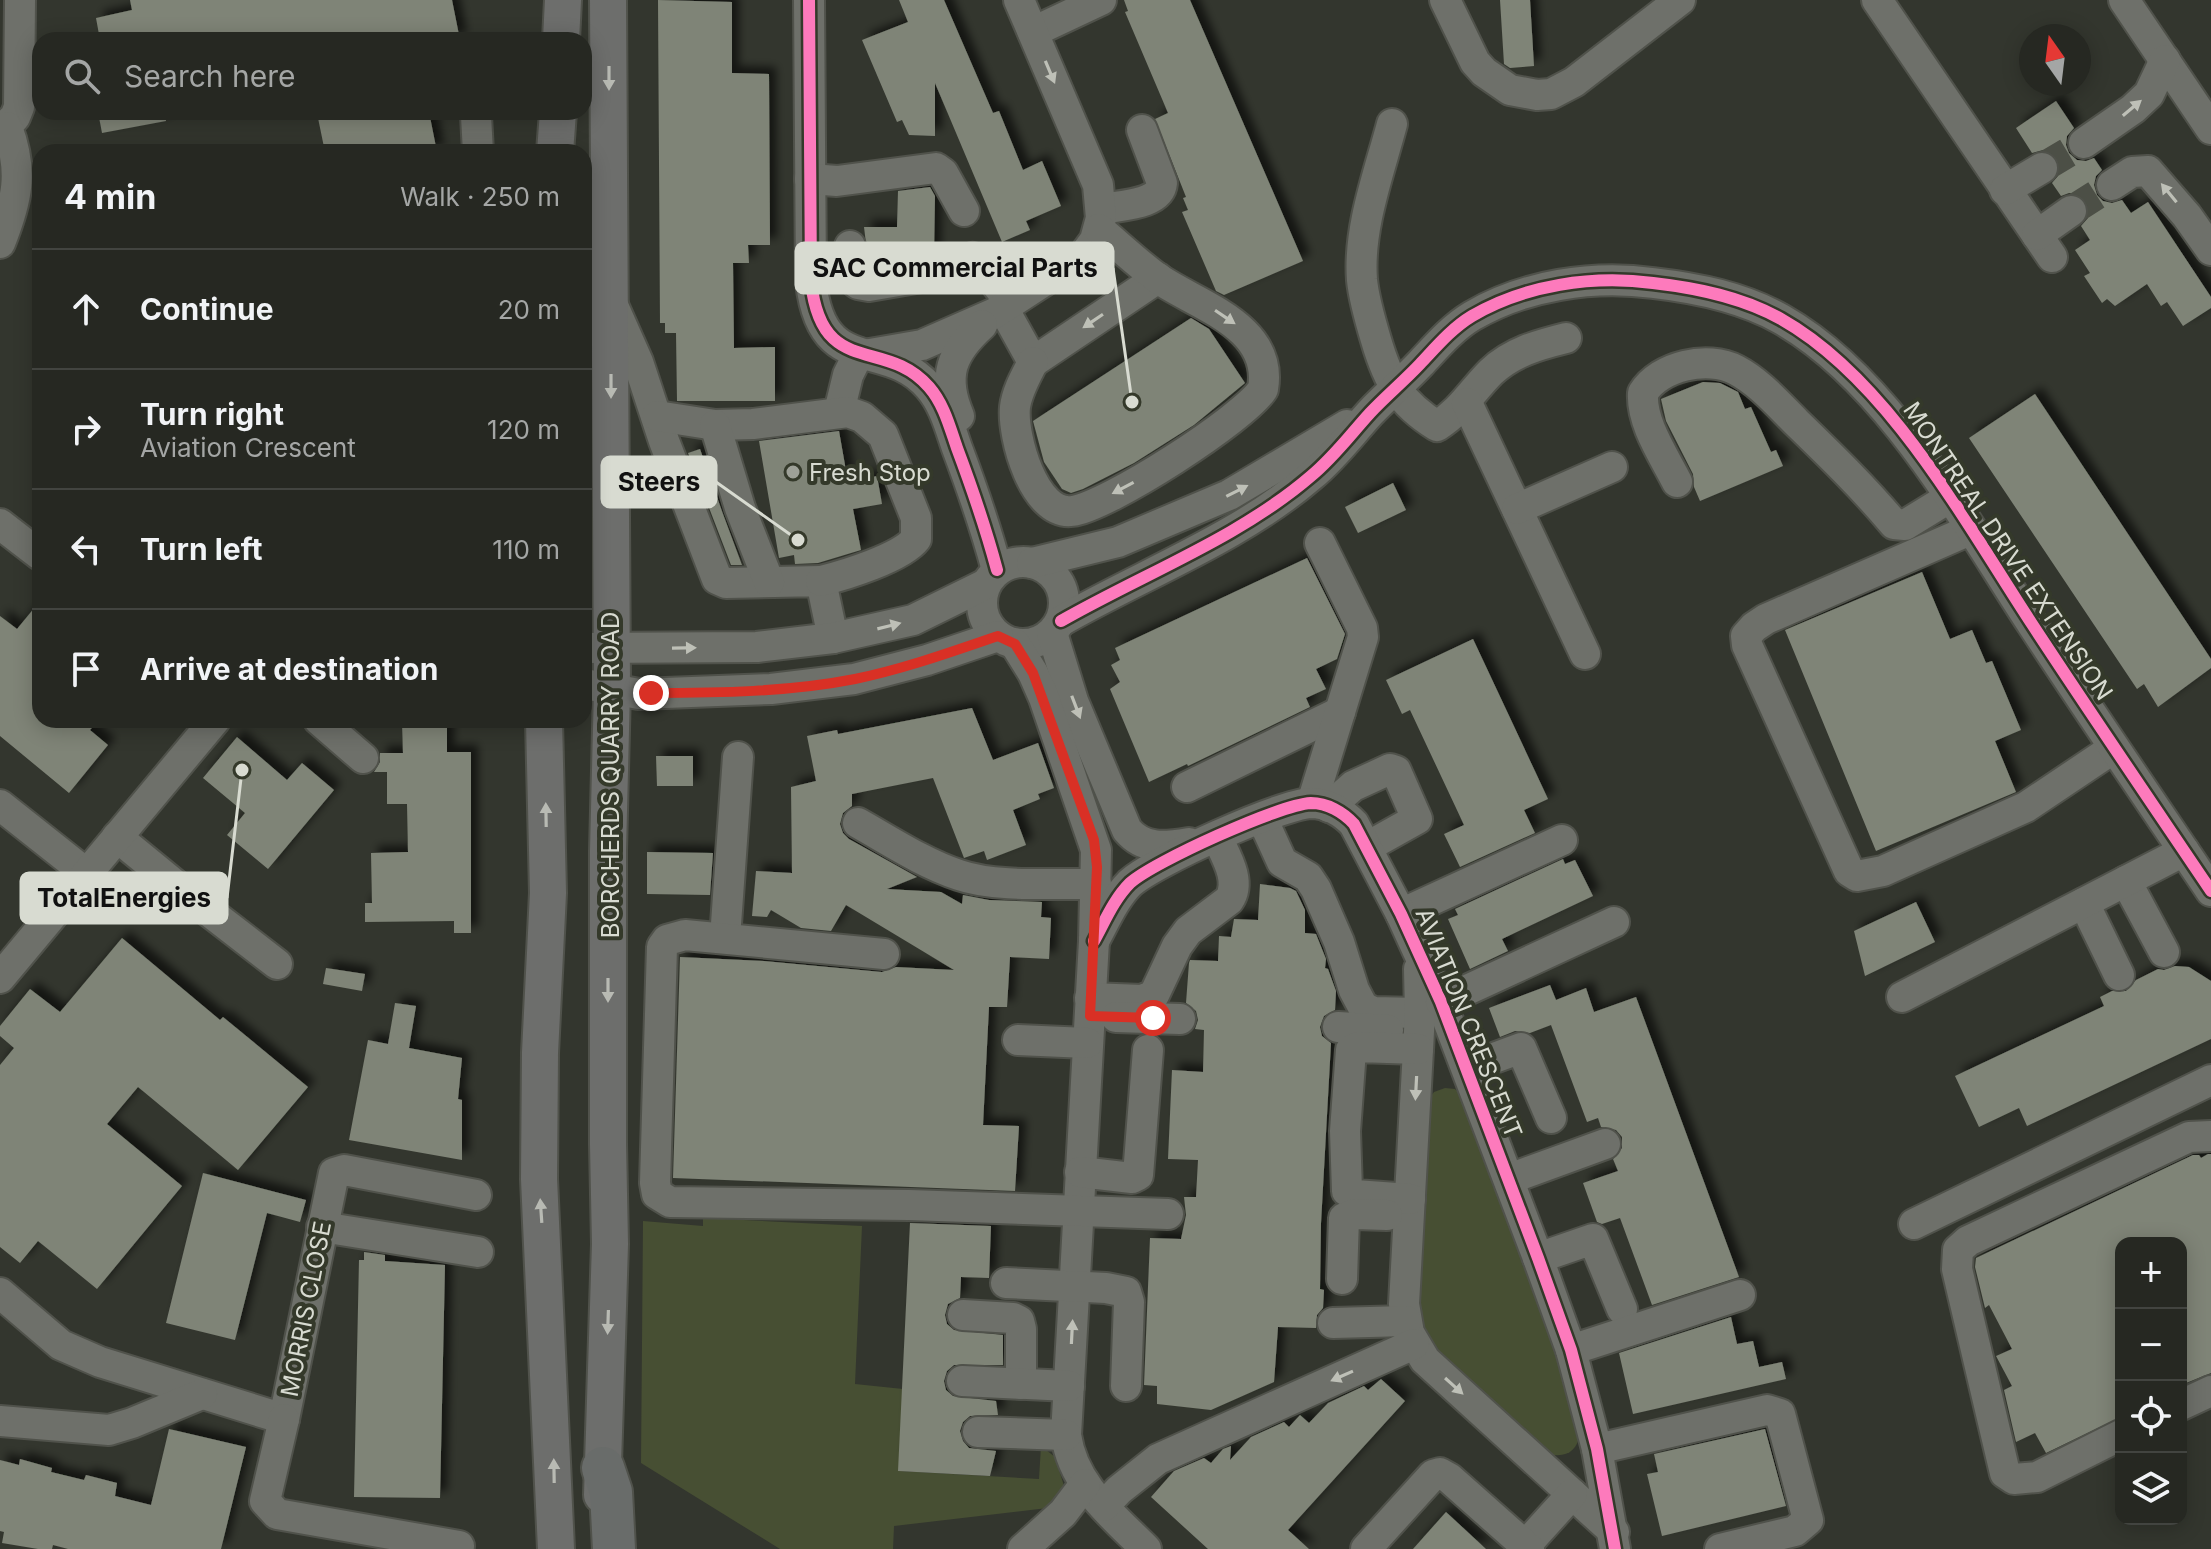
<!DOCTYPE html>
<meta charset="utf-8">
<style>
:root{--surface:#262822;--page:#32342f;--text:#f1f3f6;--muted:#a4a6a5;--line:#424440}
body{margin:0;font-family:Inter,sans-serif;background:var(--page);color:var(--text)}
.controls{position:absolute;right:24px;bottom:24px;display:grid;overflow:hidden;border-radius:16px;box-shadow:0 4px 20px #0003}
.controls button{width:72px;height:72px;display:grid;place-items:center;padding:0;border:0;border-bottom:2px solid var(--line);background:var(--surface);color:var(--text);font:40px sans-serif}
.compass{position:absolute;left:2019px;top:24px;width:72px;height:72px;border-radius:50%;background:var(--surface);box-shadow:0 4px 20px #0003;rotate:346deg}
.stop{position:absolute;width:24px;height:24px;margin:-18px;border:6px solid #d93025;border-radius:50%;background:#fff}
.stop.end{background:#d93025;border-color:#fff;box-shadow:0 2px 8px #0008}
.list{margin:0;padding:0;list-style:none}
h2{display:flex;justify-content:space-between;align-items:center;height:104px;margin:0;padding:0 32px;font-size:34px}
h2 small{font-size:26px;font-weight:400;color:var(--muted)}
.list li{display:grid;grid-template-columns:52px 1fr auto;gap:24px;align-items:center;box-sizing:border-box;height:120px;padding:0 32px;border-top:2px solid var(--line)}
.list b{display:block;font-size:30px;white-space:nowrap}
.list p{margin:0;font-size:26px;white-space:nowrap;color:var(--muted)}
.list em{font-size:26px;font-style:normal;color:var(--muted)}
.icon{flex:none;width:44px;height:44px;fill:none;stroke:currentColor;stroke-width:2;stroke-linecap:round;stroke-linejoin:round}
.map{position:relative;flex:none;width:2211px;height:1549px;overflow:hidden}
.search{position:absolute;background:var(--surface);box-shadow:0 4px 20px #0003;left:32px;top:32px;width:560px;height:88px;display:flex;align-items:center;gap:20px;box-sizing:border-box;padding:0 28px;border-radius:24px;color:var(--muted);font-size:30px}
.panel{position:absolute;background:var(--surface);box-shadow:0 4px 20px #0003;left:32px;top:144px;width:560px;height:584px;border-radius:24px}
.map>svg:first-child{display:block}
</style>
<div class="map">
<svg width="2211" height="1549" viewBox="0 0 2211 1549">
<defs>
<filter id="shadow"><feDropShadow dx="7" dy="-7" stdDeviation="4" flood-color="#0009"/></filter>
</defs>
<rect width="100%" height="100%" fill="#33362e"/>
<!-- green -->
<g fill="#474f33">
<path d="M1445,1088L1455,1089L1462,1096L1561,1361L1580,1433C1577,1452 1566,1458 1548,1454L1444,1360L1425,1336L1418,1303L1428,1100L1434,1092Z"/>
<path d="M703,1218L862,1226L855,1384L903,1389L899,1471L1039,1479L1041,1446L1055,1457L1065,1489L1056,1507L894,1526L893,1549H780L641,1463L643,1221L703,1226Z"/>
</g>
<!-- building -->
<g fill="#7f8477" filter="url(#shadow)">
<path d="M130,0H452L460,40H100L96,18L132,10Z"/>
<path d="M658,0L732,2V73L769,74L770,245H748L749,263H733L734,348L775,347V401H677L676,333H665V323H660Z"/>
<path d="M899,0H944L993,113L999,111L1023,170L1042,161L1061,206L1026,221L1030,230L1002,242L935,83V136L909,135L902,120L897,122L862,40L908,22Z"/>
<path d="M1124,0H1190L1303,261L1224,295L1216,291L1182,212L1188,210L1183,198L1186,197L1155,119L1168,113L1125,12L1128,11Z"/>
<path d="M1500,0H1530L1534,66L1510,68L1504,64Z"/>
<path d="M2056,101L2074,128L2067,136L2066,145L2069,153L2077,160L2086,161L2094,158L2102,170L2096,176L2094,185L2097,195L2103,201L2112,203L2122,200L2131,213L2148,202L2211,297V308L2183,326L2167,302L2161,306L2147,284L2115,306L2107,299L2102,303L2084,276L2090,273L2075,250L2090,240L2081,226L2088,218L2089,209L2086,201L2078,194L2069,193L2061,196L2052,183L2058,176L2060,169L2057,158L2050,152L2043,150L2032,153L2016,128Z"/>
<path d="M98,112H165L166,121L102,133Z"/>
<path d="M346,112H429L437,152H325L318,118Z"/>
<path d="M930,187L935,196L934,255L869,268L864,227H897L898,191Z"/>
<path d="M1191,318L1209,329L1245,383L1194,425L1134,463L1083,489L1071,493L1062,489L1044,462L1033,421Z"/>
<path d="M1703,382L1720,383L1738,392L1745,409L1751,407L1771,452L1776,450L1783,466L1700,501L1694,487L1693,474L1666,421L1661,399Z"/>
<path d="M2035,394L2211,659V668L2158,707L2144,684L2137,689L1969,438Z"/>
<path d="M839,431L848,482L877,476L882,504L853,509L861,550L818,563L795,564L794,555L779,558L759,441Z"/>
<path d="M700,449L723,514L742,565H731L688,453Z"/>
<path d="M1393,483L1406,510L1358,533L1345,507Z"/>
<path d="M1307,558L1345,634L1337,659L1316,669L1326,689L1306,698L1310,707L1188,766L1187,764L1149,782L1110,689L1120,682L1111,665L1120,660L1115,648Z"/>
<path d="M1922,572L1950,639L1972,630L1986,663L1992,661L2021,730L1995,741L2016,792L1876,851L1785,630Z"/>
<path d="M40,601V720H99L90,730L108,745L69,793L0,736V616L17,629Z"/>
<path d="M1473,639L1548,799L1524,810L1535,833L1460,867L1444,834L1464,825L1410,710L1402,714L1386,680Z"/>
<path d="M972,708L993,760L1038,743L1054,788L1038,794L1040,799L1013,810L1026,845L987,860L984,851L964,858L933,778L852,794V806L843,813L840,824L843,833L849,839L917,877L887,889L941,892L962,904L963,895L989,900L1042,902L1041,917L1051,918L1049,959L1010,957L1007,1007H989L983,1125L1019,1126L1015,1191L673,1178L680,957L764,961L882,972L896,967L954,970L846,905L831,931L801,928L771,910L767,917L752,916L756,871L792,873L791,787L816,781L807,736L837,730L838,734Z"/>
<path d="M447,722V752H471V933H454V921L365,922V903H372L371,853L408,852L407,804H387V772H374L380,762V753H403L402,723Z"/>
<path d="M237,737L287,780L302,763L334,790L268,869L227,835L245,813L203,778Z"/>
<path d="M656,756H693V786H657Z"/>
<path d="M647,852L713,853L710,895L647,894Z"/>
<path d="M1563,859L1565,864L1575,860L1593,896L1502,939L1508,951L1470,969L1448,919L1458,915L1455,909Z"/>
<path d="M1260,884L1290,888L1296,891L1305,910V933L1316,934L1326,959L1325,968L1328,969L1336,991L1335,1010L1324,1016L1320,1027L1322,1036L1331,1043L1321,1223L1320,1289L1324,1290L1323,1308L1317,1315L1316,1328L1278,1327L1274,1382L1211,1410L1157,1404V1386L1144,1385L1150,1238L1181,1239L1186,1215L1184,1197H1196L1198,1160L1168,1159L1172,1070L1203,1072L1204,1030L1195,1029L1198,1020L1196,1011L1186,1003L1189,963L1190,960L1218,961L1219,936L1231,937L1234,919L1258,920Z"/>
<path d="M1916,902L1935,942L1865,976L1854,931Z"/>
<path d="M122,938L220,1020L223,1017L308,1087L238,1170L138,1087L107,1124L182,1186L97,1289L38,1241L20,1263L0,1247V1065L14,1048L0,1036V1026L30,989L60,1012Z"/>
<path d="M2175,966L2189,967L2211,981V1039L2027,1126L2019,1108L1979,1127L1955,1076L2104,1006L2100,997L2112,991H2126L2136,980L2158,969L2164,970Z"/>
<path d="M326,968L365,974L362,991L323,984Z"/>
<path d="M1550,985L1556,1000L1586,988L1594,1012L1636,997L1739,1277L1652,1305L1620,1218L1602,1224L1597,1222L1583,1183L1618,1171L1613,1159L1622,1148V1137L1616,1130L1601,1127L1598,1118L1587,1122L1551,1025L1530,1033L1515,1031L1500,1037L1489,1008Z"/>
<path d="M395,1003L416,1006L409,1048L462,1058L458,1099L462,1100V1160L349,1140L368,1040L388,1044Z"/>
<path d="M2208,1154H2211V1373L2181,1385V1243H2121V1417L2046,1453L2035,1433L2016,1442L2004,1390L2012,1386L1996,1356L2012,1349L1989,1305L1985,1308L1975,1267L1976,1258L2193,1155H2199L2201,1158Z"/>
<path d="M203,1173L306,1200L300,1222L267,1213L235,1340L166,1323Z"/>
<path d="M910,1223L991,1226L989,1278L961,1277L960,1298L948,1304L945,1315L947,1324L954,1330L1003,1335V1365H954L947,1371L944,1381L946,1390L953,1396L996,1401L998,1415L970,1416L963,1422L960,1431L963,1441L969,1448L996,1451L990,1476L898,1471Z"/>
<path d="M364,1252L385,1255V1261L445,1265L440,1498L354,1497L359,1260H364Z"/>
<path d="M1731,1317L1737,1344L1753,1341L1759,1367L1782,1362L1786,1379L1633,1414L1619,1353Z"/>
<path d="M1381,1379L1405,1401L1288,1530L1309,1549H1208L1151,1497L1174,1471L1204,1458L1211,1463L1223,1449L1231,1446L1230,1460L1251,1437L1284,1422L1289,1427L1300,1415L1309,1423L1328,1403L1364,1386L1368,1390Z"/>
<path d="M169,1429L246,1447L221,1549H68L53,1545L52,1549H38L2,1543L4,1532L0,1531V1460L19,1465L20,1459L52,1468L51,1472L84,1480L86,1475L117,1483L115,1496L151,1505Z"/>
<path d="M1765,1429L1786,1506L1662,1536L1647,1474L1658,1472L1654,1454Z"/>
<path d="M1446,1512L1486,1549H1413Z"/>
</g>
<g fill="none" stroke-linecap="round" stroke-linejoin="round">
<!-- minor-tunnel -->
<g stroke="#4c4f46" stroke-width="30" stroke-dasharray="30 15" stroke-linecap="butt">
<path d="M2042,168L2084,143"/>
<path d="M2071,211L2112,185"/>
</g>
<defs>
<g id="minor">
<path d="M809,0L811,282C822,380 885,336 929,387C944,404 950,428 957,448C972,488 986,529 997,570"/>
<path d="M1445,0L1475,62L1484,72L1510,90L1537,95L1551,94L1574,82L1680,0"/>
<path d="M1877,0L2052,257"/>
<path d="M2124,0L2211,129"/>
<path d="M1033,32L1101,0"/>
<path d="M476,116L478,152"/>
<path d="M1392,124C1379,173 1358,228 1362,280C1364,300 1370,320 1376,340C1388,381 1400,403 1437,426C1461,411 1472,391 1491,372C1512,352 1538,345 1566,338"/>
<path d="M0,131L15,117L19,107L20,0"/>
<path d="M2084,143L2133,109L2149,94L2165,60"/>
<path d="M810,179L837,181L936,168L943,173L964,211"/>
<path d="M2112,185L2132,172L2148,171L2187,216L2211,250"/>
<path d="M2005,190L2042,168"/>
<path d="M1102,209C1120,205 1160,205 1162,183L1142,130"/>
<path d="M2037,235L2071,211"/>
<path d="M0,243C17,200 24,172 7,127"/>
<path d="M850,246L852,279L858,284L869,286L933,275L972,258L984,268L1011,303"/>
<path d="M611,301L638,362L664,441L717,579L726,583L821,581L833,638"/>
<path d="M1003,308L1033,362L1158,278"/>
<path d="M870,354L922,345L995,313L1084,255L1095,240L1101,218L1098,185L1019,0"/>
<path d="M1033,362C1026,376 1017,391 1015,407C1012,436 1034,516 1072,511C1107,507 1245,418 1263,389C1274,325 1195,305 1156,277C1136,262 1118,245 1099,229"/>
<path d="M1467,403L1585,654"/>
<path d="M839,412L848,375L859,353"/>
<path d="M657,416L715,425L753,424L848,412L862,417L883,435L916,518V539C901,558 845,575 821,581"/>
<path d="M959,416C942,376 951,353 982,325"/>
<path d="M715,425L740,508L769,582"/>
<path d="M1677,482C1664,456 1641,423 1643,393C1659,366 1708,355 1736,370C1759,382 1778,404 1796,422C1830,455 1864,488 1894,524L1905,525L1949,498"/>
<path d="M1517,509L1612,467"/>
<path d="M0,524L40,555"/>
<path d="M1970,530L1766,619L1754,627L1746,636L1747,645L1849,871L1857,876L1883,871L2026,807L2114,748"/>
<circle cx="1023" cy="603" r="41"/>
<path d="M1032,563L1118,542L1229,495L1347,425"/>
<path d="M1061,621C1143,574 1239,538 1311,476C1334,457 1350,435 1370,413C1386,396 1404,381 1420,364C1436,347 1452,328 1472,316C1525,285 1592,275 1653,283C1697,288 1742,297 1781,319C1889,380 1965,522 2032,624C2091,714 2151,802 2211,891"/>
<path d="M1052,633L1073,701L1127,830C1144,850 1165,847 1189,843"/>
<path d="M1015,644L1033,673L1044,698L1096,850L1094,941L1066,1435C1073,1485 1112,1515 1146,1549"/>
<path d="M584,648L757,647L833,638L913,620L986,584"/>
<path d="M584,684L639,694L771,689L854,679L927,660L998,636"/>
<path d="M319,720L363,758"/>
<path d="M1187,787L1340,712"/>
<path d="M1312,803L1363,637L1362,628L1320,543"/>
<path d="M0,805L87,874"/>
<path d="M1329,807L1353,786L1390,769L1396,771L1417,819L1367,847"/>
<path d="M1262,818L1282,862L1308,877L1316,889L1339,942L1354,990L1363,1007L1373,1012L1420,1013"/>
<path d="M858,823C890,841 923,863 959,875C996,888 1056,883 1096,884"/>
<path d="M117,837L189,896L277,964"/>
<path d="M2126,881L2164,952"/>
<path d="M2084,903L2119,975"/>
<path d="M1401,914L1562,840"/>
<path d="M725,938L738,757"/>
<path d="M1094,941C1105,921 1114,899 1130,883C1155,861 1279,805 1311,803C1327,803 1343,812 1354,824L1401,914L1441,1002L1538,1258L1571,1350L1597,1449L1615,1549"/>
<path d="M884,954L685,935L667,940L662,947L655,1183L657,1194L670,1202L909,1205L1168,1214"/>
<path d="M1419,969L1420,1013L1404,1304L1409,1333L1425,1360L1614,1532"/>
<path d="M0,978L215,720"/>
<path d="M1902,997L2184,851"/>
<path d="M1090,998L1142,1000L1154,995L1177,946L1188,931L1229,900C1242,881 1225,855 1217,837"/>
<path d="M1441,1002L1614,922"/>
<path d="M1116,1017L1180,1019"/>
<path d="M1338,1027L1388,1030"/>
<path d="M1018,1040L1087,1043"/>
<path d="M1467,1068L1521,1048L1551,1118"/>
<path d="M1080,1172L1132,1178L1138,1175L1148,1050"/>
<path d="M1509,1179L1605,1144"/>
<path d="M1410,1199L1355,1195L1347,1191L1345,1131L1351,1050L1358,1047L1418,1049"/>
<path d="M1914,1224L2211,1080"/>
<path d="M322,1227L478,1252"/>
<path d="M1538,1258L1593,1239L1622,1309"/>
<path d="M1342,1279L1344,1218L1355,1214L1387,1215"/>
<path d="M1006,1283L1106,1288L1126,1292L1129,1302L1126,1386"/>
<path d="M0,1293L61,1345L100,1362L284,1419L334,1173L344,1170L476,1195"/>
<path d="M963,1315L1013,1318L1019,1321L1021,1329V1384"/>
<path d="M1333,1323L1406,1321"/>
<path d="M1571,1350L1740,1295"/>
<path d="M962,1381L1069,1386"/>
<path d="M2181,1405L2211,1391"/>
<path d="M284,1419L265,1501L277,1514L459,1546"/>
<path d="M0,1421L109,1430L132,1423L202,1394"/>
<path d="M978,1432L1066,1435"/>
<path d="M2121,1435L2037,1477L2014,1479L2005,1473L1957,1269L1958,1250L1968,1241L2189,1137L2211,1136"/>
<path d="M1597,1449L1767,1410L1780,1414L1808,1520L1795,1531L1720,1549"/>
<path d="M1104,1506L1119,1490L1158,1459L1414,1344"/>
<path d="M1526,1545L1572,1494"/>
<path d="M1023,1549L1063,1513L1085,1484"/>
<path d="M1366,1549L1433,1475L1440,1473L1449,1478L1529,1549"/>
</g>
<g id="major">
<path d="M561,40L563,0"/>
<path d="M555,152L558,112"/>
<path d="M544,720L548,893L540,1053L539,1179L556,1549"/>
<path d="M602,1495L610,1244L608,1144V851L612,689L608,0"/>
</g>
<path id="highway" d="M603,1468L611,1492L614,1549"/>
</defs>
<!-- minor casing -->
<use href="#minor" stroke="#50524b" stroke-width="34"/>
<!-- major casing -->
<use href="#major" stroke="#50524b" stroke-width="40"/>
<!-- highway casing -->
<use href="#highway" stroke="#50524b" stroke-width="46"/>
<!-- minor -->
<use href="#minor" stroke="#6e706a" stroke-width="30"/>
<!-- major -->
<use href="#major" stroke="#6d6e6c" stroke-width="36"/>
<!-- highway -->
<use href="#highway" stroke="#696c6a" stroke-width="42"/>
<defs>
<g id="cycleway">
<path d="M809,0L811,282C822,380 885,336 929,387C944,404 950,428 957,448C972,488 986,529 997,570"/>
<path d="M1061,621C1143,574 1239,538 1311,476C1334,457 1350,435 1370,413C1386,396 1404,381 1420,364C1436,347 1452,328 1472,316C1525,285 1592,275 1653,283C1697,288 1742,297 1781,319C1889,380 1965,522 2032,624C2091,714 2151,802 2211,891"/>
<path d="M1094,941C1105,921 1114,899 1130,883C1155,861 1279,805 1311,803C1327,803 1343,812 1354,824L1401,914L1441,1002L1538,1258L1571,1350L1597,1449L1615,1549"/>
</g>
</defs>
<!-- cycleway casing -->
<use href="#cycleway" stroke="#34392a" stroke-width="17"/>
<!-- cycleway -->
<use href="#cycleway" stroke="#fd7abc" stroke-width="12"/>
</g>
<!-- one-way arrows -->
<defs><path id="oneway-solid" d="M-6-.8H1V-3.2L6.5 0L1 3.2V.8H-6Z" transform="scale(2)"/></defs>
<g fill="#bec0b7">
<use href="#oneway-solid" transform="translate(1050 72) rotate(67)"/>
<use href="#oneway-solid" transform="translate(2132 108) rotate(-40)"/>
<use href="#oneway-solid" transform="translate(2169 193) rotate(-129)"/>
<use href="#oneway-solid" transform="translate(1225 317) rotate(34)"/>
<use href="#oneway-solid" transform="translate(1093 321) rotate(146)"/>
<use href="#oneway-solid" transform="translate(1123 488) rotate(152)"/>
<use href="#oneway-solid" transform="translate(1237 491) rotate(-27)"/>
<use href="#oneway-solid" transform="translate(889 626) rotate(-14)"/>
<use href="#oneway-solid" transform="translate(684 648) rotate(-1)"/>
<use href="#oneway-solid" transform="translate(1076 707) rotate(69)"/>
<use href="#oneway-solid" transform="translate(1416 1088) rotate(93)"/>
<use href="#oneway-solid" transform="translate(1072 1332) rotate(-87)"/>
<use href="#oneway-solid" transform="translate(1342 1376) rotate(156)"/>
<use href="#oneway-solid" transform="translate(1454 1386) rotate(42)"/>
</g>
<g fill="#b8bab3">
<use href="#oneway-solid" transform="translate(609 78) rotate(90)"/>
<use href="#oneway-solid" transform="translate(611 386) rotate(90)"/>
<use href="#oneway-solid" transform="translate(546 815) rotate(-91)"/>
<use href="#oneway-solid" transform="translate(608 990) rotate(90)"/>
<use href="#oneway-solid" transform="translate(541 1211) rotate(-94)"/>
<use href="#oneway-solid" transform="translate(608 1322) rotate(92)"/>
<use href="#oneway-solid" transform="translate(554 1471) rotate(-91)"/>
</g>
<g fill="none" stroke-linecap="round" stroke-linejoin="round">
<!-- route -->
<path stroke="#d93025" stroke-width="10" d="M651,693C718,693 789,692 855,679C904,669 951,652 998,636L1015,644L1033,673L1094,840L1097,867L1090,1016L1153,1018"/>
</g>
<!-- markers -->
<circle fill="#9ea198" stroke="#34392a" stroke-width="3" cx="793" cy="472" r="8"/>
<g text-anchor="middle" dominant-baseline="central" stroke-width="8" stroke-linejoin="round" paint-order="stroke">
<!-- poi labels -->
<g font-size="24" fill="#d8dbd1" stroke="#34392a" text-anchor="start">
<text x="809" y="472">Fresh Stop</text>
</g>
<!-- street labels -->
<g font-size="24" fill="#d8dbd1" stroke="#34392a">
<text transform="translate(2008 551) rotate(56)">MONTREAL DRIVE EXTENSION</text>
<text transform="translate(610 775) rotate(-90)">BORCHERDS QUARRY ROAD</text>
<text transform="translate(1469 1023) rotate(68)">AVIATION CRESCENT</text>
<text transform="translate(306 1309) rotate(-79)">MORRIS CLOSE</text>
</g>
</g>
<!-- callouts -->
<path fill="none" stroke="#d8dbd1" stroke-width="3" d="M1132 402L1113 268M798 540L716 482M242 770L227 898"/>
<g fill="#d8dbd1" stroke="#34392a" stroke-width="3">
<circle cx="1132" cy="402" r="8"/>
<circle cx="798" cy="540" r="8"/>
<circle cx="242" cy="770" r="8"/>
</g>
<g fill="#d8dbd1" stroke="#d8dbd1" stroke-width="3">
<rect x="796" y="243" width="317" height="50" rx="8"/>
<rect x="602" y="457" width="114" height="50" rx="8"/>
<rect x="21" y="873" width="206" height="50" rx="8"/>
</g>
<g font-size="26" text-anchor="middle" font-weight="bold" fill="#111">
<text x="955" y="277">SAC Commercial Parts</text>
<text x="659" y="491">Steers</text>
<text x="124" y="907">TotalEnergies</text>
</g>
</svg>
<div class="controls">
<button>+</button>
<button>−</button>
<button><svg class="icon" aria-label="locate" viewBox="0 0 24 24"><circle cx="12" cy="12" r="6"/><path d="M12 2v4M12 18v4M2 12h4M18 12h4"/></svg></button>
<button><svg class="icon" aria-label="layers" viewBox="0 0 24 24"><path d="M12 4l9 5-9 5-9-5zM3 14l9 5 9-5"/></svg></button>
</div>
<svg class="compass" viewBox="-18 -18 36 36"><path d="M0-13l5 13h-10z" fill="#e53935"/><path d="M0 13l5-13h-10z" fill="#a4a6a5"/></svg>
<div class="stop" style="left:1153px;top:1018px"></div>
<div class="stop end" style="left:651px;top:693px"></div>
<div class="search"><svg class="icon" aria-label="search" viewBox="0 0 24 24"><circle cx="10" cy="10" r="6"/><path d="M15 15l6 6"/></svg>Search here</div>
<section class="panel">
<h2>4 min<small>Walk · 250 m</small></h2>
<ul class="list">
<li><svg class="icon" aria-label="ahead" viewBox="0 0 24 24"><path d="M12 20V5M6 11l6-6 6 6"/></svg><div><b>Continue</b></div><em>20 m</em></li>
<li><svg class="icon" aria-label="right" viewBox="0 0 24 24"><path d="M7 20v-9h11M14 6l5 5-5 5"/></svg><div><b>Turn right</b><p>Aviation Crescent</p></div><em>120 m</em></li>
<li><svg class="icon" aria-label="left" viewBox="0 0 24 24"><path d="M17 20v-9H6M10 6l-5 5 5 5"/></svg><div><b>Turn left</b></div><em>110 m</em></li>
<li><svg class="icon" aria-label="arrive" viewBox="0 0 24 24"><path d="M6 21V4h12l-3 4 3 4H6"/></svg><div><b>Arrive at destination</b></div></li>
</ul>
</section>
</div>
